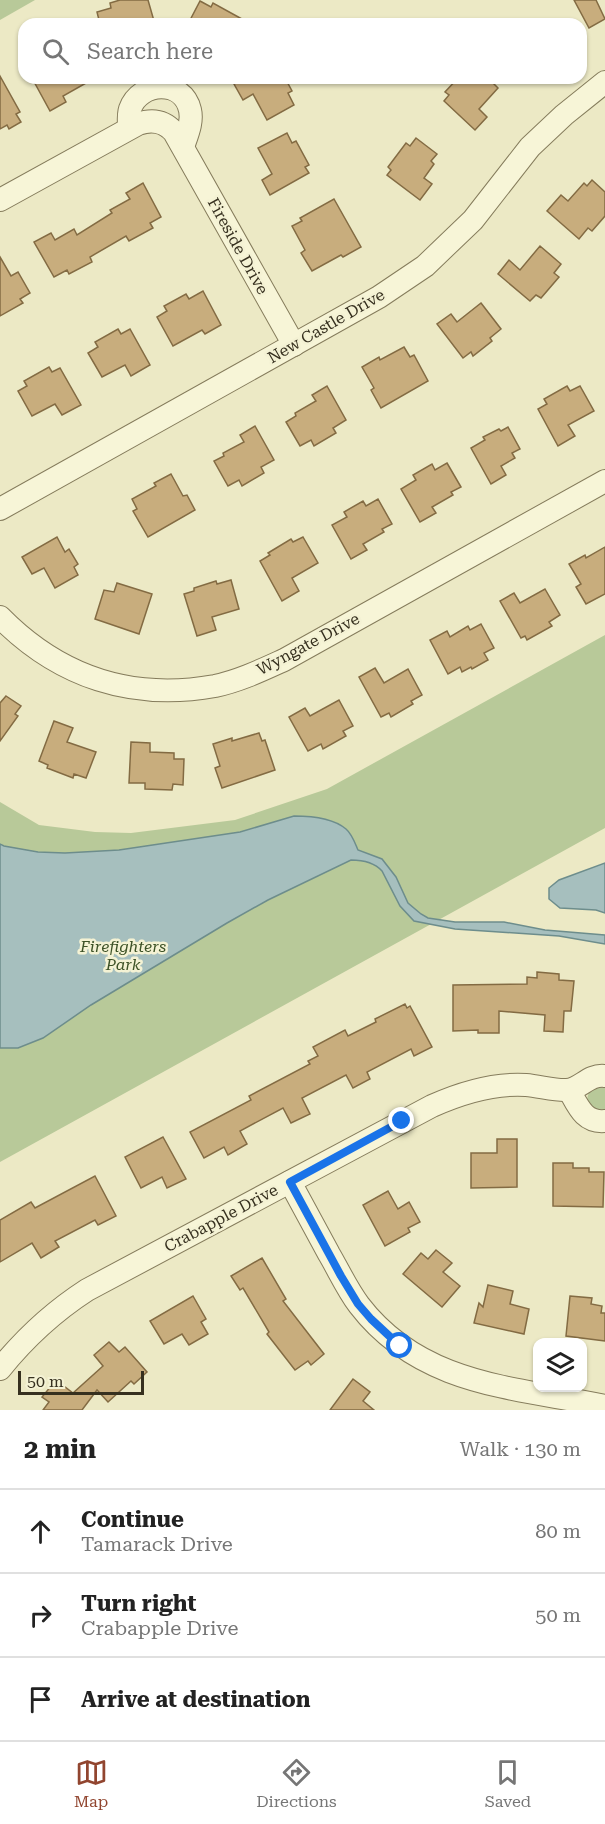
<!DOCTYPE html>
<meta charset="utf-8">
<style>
:root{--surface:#fff;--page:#f2f2f2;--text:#222;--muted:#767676;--line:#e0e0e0;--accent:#91452f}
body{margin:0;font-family:"Roboto Serif",serif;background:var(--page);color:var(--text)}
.controls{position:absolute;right:18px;bottom:18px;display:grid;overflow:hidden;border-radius:12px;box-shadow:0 2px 4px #0004}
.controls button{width:54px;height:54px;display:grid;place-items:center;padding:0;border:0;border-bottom:2px solid var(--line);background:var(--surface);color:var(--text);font:30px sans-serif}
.scale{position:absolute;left:18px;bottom:15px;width:126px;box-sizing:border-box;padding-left:6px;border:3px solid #36301f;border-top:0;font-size:16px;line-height:21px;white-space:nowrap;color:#36301f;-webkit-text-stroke:4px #f4f2d4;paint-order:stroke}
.stop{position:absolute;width:18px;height:18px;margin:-14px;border:4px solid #1a73e8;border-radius:50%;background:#fff}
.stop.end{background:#1a73e8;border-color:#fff;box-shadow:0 2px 6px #0008}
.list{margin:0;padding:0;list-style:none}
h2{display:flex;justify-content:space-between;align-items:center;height:78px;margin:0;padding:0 24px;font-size:26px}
h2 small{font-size:20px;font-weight:400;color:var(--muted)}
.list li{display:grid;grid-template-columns:39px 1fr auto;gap:18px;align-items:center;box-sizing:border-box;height:84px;padding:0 24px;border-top:2px solid var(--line)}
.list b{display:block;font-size:22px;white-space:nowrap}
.list p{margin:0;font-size:20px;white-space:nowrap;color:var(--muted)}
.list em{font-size:20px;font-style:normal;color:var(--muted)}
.icon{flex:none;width:33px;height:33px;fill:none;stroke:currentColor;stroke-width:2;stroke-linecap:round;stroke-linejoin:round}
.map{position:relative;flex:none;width:605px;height:1410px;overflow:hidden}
.search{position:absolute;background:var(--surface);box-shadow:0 2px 4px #0004;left:18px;right:18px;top:18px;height:66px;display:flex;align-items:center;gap:15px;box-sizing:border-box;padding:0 21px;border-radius:18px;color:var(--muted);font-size:22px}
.sheet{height:330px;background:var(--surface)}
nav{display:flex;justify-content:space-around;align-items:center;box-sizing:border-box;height:84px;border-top:2px solid var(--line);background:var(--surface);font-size:16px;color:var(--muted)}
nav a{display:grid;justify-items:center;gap:3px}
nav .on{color:var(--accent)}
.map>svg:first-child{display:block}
</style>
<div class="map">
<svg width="605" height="1410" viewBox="0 0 605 1410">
<rect width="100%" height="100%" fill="#ece9c5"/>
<!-- green -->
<g fill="#b8c999">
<path d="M0,0H35L0,20Z"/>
<path d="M605,635V828L0,1162V802L39,825L95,832L131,833L235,820L327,789Z"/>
<path d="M599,1086L605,1088V1110L596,1111L587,1102C587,1092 591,1090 599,1086Z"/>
</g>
<!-- water -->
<g fill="#a6bfbe" stroke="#6d8d8c" stroke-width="1.5">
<path d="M294,816C310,816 333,818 346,829C352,834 355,843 358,850L382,859L396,877L408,903L421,914L428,918L455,922H504L545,930L605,935V944L559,936L455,929L414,921L400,906L382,871C374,862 361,860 351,860L268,900L227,923L91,1005L43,1038L18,1048H0V844L4,846L38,852L65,853L119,850L240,832Z"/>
<path d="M605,863V913L596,910L560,908L549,899V888L559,880Z"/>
</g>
<!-- building -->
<g fill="#c8ad7d" stroke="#836b43" stroke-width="1.5">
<path d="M120,0H148L154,21L143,24H100L97,12L111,8L110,3Z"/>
<path d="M574,0H596L605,19L589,28Z"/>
<path d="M200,1L211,7L213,3L251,24H188Z"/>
<path d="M0,76L20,112L16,114L21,122L9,129L7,125L0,129Z"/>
<path d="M32,78H95L63,96L66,102L50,111Z"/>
<path d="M245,78H285L292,91L288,93L294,105L267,120L253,94L243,100L234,84Z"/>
<path d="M458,78H488L498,88L479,109L487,117L475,130L444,101L449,95L445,92Z"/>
<path d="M287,133L292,143L296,141L309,165L305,167L309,173L270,195L262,180L272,174L258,148Z"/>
<path d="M416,138L437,154L431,161L434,164L424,178L432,184L420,200L387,175L391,170L388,167L406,143L410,146Z"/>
<path d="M592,180L605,192V216L592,231L588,228L579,239L547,211L561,195L568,201L584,183L587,186Z"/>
<path d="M143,183L161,217L150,223L153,228L129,241L126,236L90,257L92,262L69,274L67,270L54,277L34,242L51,233L55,240L74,229L77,235L112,213L110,210L130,199L126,193Z"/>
<path d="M334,199L361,247L343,257L341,255L312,271L301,253L305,250L292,226L302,221L300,218Z"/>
<path d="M540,246L561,264L554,273L559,277L541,298L536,295L530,301L498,274L509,260L520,270Z"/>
<path d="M0,257L11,276L18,272L30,293L20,299L23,303L0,316Z"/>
<path d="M203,291L221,325L205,334L202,330L173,346L157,317L167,311L164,306L186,294L189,299Z"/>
<path d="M481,303L501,329L490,338L492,341L473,356L471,352L463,358L437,324L451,314L457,322Z"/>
<path d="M118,329L121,334L130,329L150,365L131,376L125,365L102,377L88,353L98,347L95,342Z"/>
<path d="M404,347L410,357L414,355L428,381L381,408L371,390L374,388L362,367L379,357L380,360Z"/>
<path d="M49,367L52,372L60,368L81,405L62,415L55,404L32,416L18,391L27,386L24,381Z"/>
<path d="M327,386L346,420L333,428L336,433L314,446L311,440L300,446L286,422L296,416L295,413L316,401L312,395Z"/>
<path d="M567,386L570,391L580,386L594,411L568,425L575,436L558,446L538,409L547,404L544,399Z"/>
<path d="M255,426L274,460L261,467L264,473L242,486L239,480L228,486L214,461L224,456L223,453L244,442L240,435Z"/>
<path d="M508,427L520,449L512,453L515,458L501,466L506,475L491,484L471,448L485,440L483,437L499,429L501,431Z"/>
<path d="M447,463L461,487L451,492L453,495L432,507L436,513L420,522L401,489L416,480L413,475L432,464L435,470Z"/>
<path d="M171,474L183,496L187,495L195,510L148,537L133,511L137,509L132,499L156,486L154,483Z"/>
<path d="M378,499L392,524L382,529L384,532L363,544L367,550L351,559L332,525L347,517L344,512L363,501L366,506Z"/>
<path d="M57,537L65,552L69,549L78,564L74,567L78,575L55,588L44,568L32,574L22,557Z"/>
<path d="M303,537L318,563L292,578L299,591L282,601L260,561L270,555L268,553L291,539L293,542Z"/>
<path d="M605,547V594L586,604L576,587L581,584L569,564L585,555L586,558Z"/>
<path d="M231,580L239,609L212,617L216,630L197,636L184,594L194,591V588L216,581L217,584Z"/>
<path d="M117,583L152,594L139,634L95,619L104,590L114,592Z"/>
<path d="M545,589L560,615L549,622L552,626L527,640L525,636L521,638L500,601L514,593L520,603Z"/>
<path d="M481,624L494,648L484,653L488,660L472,669L471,667L462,672L460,667L448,674L430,640L447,631L450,637L468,626L470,630Z"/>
<path d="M375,668L384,683L408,669L422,695L411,701L413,704L391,717L389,713L381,717L359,677Z"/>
<path d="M6,696L21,706L15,714L18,716L0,741V703Z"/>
<path d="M339,700L353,726L343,731L346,736L323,749L321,744L308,751L289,717L305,708L310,716Z"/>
<path d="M54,721L73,728L67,742L96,752L86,778L74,774L73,778L47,768L48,765L39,761Z"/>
<path d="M259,733L262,741L265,740L275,770L222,788L215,768L220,766L213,744L232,738V741Z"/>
<path d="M131,742L150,743V752L174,753V759H184L183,785L173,784L172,790L145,789V783H129Z"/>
<path d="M537,972L559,974V980L574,981L571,1011H564L563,1032L544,1031L545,1015L499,1011V1033H478V1030L453,1031V985L527,984V977L537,978Z"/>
<path d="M405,1004L407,1008L410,1006L432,1047L414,1056L411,1049L367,1072L370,1079L353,1088L346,1075L302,1098L310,1114L291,1123L283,1108L240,1131L247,1144L228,1155L224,1147L204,1158L190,1132L251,1100L249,1096L310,1064L308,1061L318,1056L313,1047L345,1030L348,1036L376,1022L375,1019Z"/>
<path d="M163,1137L186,1179L167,1188L162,1177L141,1188L125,1157Z"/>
<path d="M497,1139H517V1187L471,1188V1153H497Z"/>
<path d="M553,1163H573V1168H589V1172H604L603,1207L553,1206Z"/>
<path d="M95,1176L116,1216L98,1225L95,1220L55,1241L59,1247L41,1258L32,1243L0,1262V1220L31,1202L35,1208Z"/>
<path d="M388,1191L398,1209L409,1202L420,1222L408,1228L410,1232L385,1246L363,1205Z"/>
<path d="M436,1250L452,1263L443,1272L460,1286L442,1307L403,1274L421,1253L428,1259Z"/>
<path d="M262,1258L286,1299L283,1301L324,1354L311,1365L308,1361L295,1370L267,1334L269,1332L243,1288L240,1290L231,1276Z"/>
<path d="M488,1285L513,1291L510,1304L529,1309L524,1334L474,1323L479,1303L483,1307Z"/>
<path d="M193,1296L206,1319L201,1322L208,1334L189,1345L182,1334L164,1344L150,1321Z"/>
<path d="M570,1296L592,1298L591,1304L602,1306L601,1313H605V1341L566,1336Z"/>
<path d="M109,1342L119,1352L125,1347L147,1372L134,1384L131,1381L108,1402L97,1390L82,1410H43L49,1402L42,1397L56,1380L73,1393L103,1366L94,1355Z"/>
<path d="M353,1379L370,1392L363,1401L374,1410H330Z"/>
</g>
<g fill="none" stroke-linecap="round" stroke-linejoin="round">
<defs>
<g id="minor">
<path d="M129,128C129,123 128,115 130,109C140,81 183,79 190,110C193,122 187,135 183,147"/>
<path d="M0,200L138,124C152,119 164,121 174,132L294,345"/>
<path d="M0,509L379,297L425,266L473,220L530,147L564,115L605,82"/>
<path d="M0,617C59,677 132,701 215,686C239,681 262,670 284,660L605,481"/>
<path d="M569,1090C578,1106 584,1123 605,1121"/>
<path d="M290,1182C303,1206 316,1230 329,1254C339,1271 347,1289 359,1305C421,1386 514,1387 605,1406"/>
<path d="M0,1369C25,1338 53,1312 87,1290L432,1106C461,1093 494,1083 526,1085C539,1086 556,1091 567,1090C581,1089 588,1074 605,1076"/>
</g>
</defs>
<!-- minor casing -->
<use href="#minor" stroke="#857c5c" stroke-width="24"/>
<!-- minor -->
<use href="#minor" stroke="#f7f5d7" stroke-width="22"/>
</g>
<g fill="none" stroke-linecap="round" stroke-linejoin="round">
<!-- route -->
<path stroke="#1a73e8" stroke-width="8" d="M400,1346L371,1319L358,1304L341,1276L290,1182L402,1121"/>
</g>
<g text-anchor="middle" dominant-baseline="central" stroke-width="5" stroke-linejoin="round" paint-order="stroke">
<!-- street labels -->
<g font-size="16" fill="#36301f" stroke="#f4f2d4">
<text transform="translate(238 246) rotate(61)">Fireside Drive</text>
<text transform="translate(326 326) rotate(-30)">New Castle Drive</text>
<text transform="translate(308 644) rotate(-28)">Wyngate Drive</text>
<text transform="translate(221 1218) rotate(-28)">Crabapple Drive</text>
</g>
<!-- park labels -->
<g font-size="16" font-style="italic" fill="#3d5227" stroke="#f4f2d4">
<text x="123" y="946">Firefighters<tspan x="123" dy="18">Park</tspan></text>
</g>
</g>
</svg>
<div class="controls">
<button><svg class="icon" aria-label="layers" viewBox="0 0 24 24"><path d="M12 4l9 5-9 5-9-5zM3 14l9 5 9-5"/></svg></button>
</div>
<div class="scale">50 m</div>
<div class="stop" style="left:400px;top:1346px"></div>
<div class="stop end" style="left:402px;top:1121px"></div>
<div class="search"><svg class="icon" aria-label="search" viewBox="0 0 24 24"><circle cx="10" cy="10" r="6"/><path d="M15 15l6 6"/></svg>Search here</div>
</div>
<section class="sheet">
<h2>2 min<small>Walk · 130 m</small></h2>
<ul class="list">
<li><svg class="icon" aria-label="ahead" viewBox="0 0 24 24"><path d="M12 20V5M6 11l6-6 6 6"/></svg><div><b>Continue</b><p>Tamarack Drive</p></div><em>80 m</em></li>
<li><svg class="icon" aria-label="right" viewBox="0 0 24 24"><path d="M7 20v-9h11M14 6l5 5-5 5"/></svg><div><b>Turn right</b><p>Crabapple Drive</p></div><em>50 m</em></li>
<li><svg class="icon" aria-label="arrive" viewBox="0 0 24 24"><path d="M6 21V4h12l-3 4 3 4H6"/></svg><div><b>Arrive at destination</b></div></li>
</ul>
</section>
<nav>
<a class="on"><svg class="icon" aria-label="map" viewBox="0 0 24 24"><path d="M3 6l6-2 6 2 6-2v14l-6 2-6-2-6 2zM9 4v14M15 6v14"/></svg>Map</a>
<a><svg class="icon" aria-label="directions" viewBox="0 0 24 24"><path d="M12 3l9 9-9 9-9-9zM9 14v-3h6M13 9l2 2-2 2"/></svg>Directions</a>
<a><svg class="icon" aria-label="saved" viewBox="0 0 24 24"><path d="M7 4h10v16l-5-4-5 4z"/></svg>Saved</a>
</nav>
